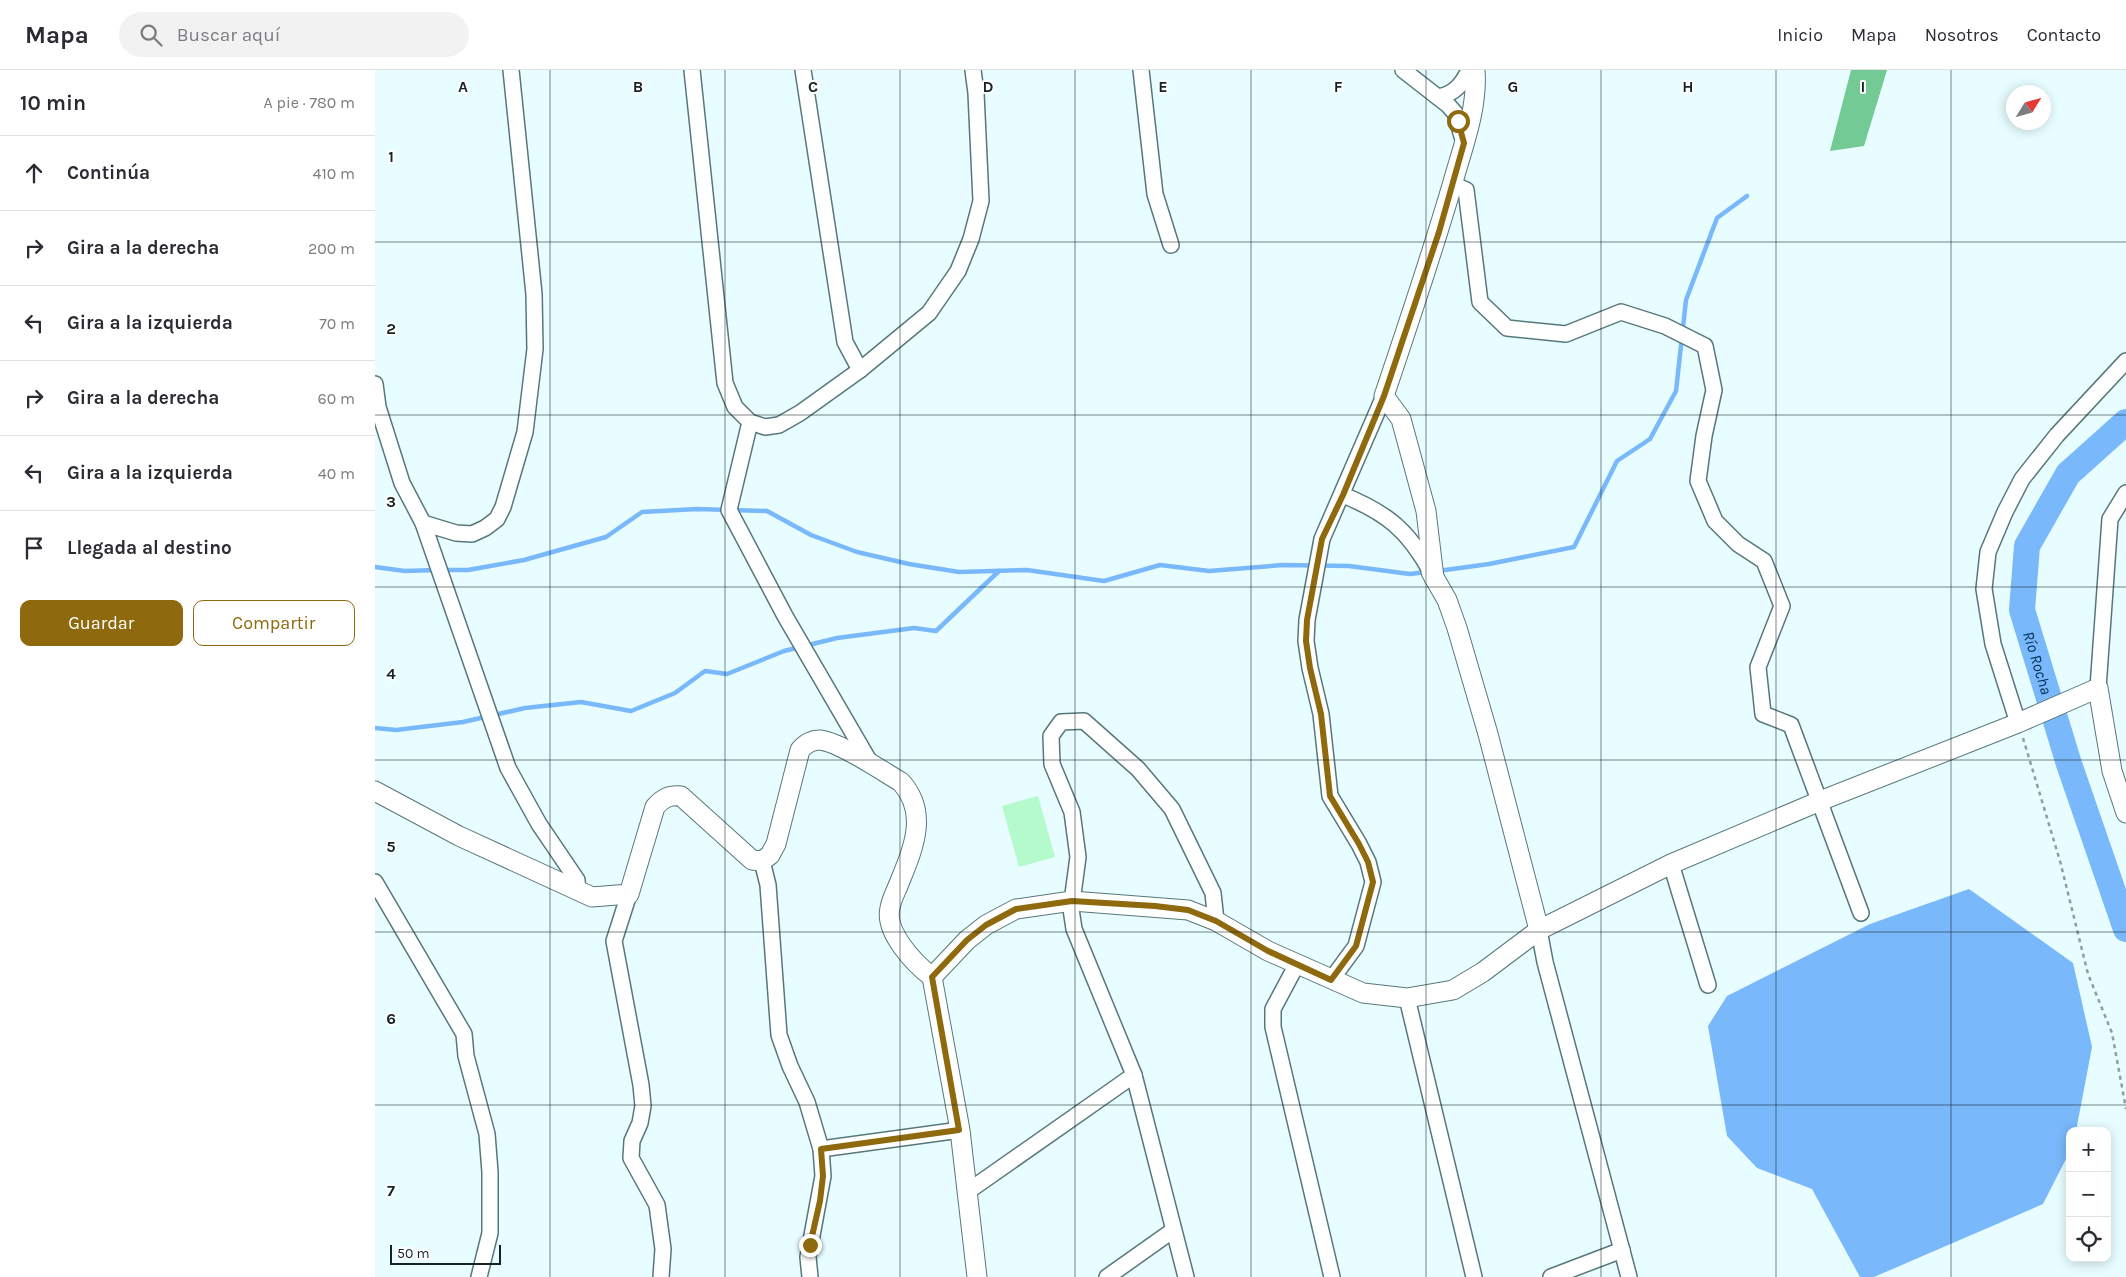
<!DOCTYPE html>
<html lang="es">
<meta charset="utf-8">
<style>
:root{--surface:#fff;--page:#f2f2f3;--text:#2b2b33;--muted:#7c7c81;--line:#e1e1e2;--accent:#8e690d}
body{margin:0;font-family:Karla,sans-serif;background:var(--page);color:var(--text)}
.controls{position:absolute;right:15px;bottom:15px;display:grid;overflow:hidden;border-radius:10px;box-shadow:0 2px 12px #0003}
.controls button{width:45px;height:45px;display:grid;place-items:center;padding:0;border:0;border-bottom:1px solid var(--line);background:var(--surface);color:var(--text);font:25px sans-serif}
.compass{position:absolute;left:1631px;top:15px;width:45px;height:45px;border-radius:50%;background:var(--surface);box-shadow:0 2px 12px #0003;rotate:53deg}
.scale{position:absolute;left:15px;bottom:12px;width:111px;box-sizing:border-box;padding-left:5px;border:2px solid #162325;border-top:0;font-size:14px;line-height:18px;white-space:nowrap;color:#162325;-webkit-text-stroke:4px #fff;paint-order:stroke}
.stop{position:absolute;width:15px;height:15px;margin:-11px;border:4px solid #8e690d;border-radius:50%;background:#fff}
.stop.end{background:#8e690d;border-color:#fff;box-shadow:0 1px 5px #0008}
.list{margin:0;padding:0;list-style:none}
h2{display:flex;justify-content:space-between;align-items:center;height:65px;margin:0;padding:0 20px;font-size:21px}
h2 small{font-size:16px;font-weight:400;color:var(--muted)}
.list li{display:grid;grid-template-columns:32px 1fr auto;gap:15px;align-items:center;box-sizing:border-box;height:75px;padding:0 20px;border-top:1px solid var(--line)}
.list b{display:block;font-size:19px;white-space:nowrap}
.list em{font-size:16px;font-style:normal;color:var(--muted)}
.actions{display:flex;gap:10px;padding:15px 20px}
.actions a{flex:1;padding:11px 0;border:1px solid var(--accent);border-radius:10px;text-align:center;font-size:18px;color:var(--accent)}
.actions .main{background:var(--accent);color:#fff}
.icon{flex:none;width:28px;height:28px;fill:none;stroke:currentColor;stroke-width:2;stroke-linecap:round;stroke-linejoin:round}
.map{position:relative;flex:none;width:1751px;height:1207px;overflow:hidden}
header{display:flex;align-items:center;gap:30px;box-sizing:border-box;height:70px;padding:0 25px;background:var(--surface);border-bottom:1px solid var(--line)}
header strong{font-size:24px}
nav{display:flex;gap:28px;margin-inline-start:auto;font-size:18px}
.search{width:350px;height:45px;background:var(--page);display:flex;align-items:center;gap:12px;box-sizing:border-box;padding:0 18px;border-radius:28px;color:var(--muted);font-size:19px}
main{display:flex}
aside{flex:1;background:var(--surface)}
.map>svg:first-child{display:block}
</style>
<header>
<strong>Mapa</strong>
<div class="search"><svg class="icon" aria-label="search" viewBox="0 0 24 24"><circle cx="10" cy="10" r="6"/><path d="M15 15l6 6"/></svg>Buscar aquí</div>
<nav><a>Inicio</a><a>Mapa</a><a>Nosotros</a><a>Contacto</a></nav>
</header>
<main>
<aside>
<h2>10 min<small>A pie · 780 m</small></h2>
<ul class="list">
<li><svg class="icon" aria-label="ahead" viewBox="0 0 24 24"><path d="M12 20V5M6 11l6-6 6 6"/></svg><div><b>Continúa</b></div><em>410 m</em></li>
<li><svg class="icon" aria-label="right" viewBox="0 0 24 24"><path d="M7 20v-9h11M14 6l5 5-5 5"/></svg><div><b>Gira a la derecha</b></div><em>200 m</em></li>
<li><svg class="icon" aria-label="left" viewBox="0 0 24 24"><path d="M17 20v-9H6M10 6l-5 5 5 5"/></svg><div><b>Gira a la izquierda</b></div><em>70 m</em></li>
<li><svg class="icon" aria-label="right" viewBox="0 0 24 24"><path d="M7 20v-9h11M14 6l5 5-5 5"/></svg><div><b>Gira a la derecha</b></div><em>60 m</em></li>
<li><svg class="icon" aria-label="left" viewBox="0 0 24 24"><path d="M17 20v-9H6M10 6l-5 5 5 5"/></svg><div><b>Gira a la izquierda</b></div><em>40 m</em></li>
<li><svg class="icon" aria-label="arrive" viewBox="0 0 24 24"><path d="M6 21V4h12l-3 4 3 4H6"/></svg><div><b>Llegada al destino</b></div></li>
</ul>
<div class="actions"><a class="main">Guardar</a><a>Compartir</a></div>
</aside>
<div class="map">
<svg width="1751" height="1207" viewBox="0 0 1751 1207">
<rect width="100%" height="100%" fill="#e7fdff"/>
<!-- green -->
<path fill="#b5facd" d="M663,726L680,787L644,797L627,736Z"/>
<!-- forest -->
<path fill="#73ca94" d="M1476,0H1512L1489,76L1455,81Z"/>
<!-- water -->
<path fill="#79b8fa" d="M1594,819L1698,893L1717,977L1701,1061H1695V1081L1668,1134L1499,1207H1485L1437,1119L1382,1098L1352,1066L1333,956L1352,926L1495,854Z"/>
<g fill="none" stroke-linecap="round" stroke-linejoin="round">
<!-- stream -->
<g stroke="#79b8fa" stroke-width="4.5">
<path d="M0,497L30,501L61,500"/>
<path d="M69,500H93L149,490L231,467L267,442L322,439L392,441L436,465L482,482L534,494L584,502L652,500L729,511L785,495L834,501L908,495L974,496L1035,504L1051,502"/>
<path d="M1063,501L1114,494L1199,477L1242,391L1275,369L1301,321L1311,230L1342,148L1372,126"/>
<path d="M0,658L21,660L88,652L150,638L206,632L256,641L300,623L330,601L352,604L409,581L462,568L539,558L561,561L624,501"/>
</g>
<!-- river -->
<path stroke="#79b8fa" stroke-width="26" id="s1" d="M1751,352L1693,404L1652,476L1647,540L1694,694L1751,859"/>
<defs>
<g id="minor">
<path d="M317,0L350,313L360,337L375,352L390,357L404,355L425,343L485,300L554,243L583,201L596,169L606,131L601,23L598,0"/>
<path d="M428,0L470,272L485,300"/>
<path d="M766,0L780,124L796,175"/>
<path d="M1028,0L1073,35L1080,43L1089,73"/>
<path d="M1063,27C1079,24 1087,15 1094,0"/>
<path d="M1077,114L1091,120L1105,232L1132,258L1191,264L1246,242L1290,256L1330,276L1339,320L1329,366L1323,411L1340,451L1363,474L1389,491L1407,536L1383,597L1388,644L1416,655L1486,843"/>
<path d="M0,314L3,337L27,413L48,453L133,698L164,754L202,810L203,821"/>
<path d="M375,352L354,440L410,546L496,694"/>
<path d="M968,425C1012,443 1033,460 1056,502"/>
<path d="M48,453L81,463L97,464L110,458L122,449L128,437L150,362L160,279L159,224L136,0"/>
<path d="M1723,618L1735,449L1751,423"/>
<path d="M1643,653L1618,574L1609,519L1613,482L1630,442L1647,409L1682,365L1751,291"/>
<path d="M387,791L393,815L404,965L415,996L432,1032L446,1079L448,1106L433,1187L435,1207"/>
<path d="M1296,794L1333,915"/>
<path d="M0,812L89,964L91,986L112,1064L115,1102V1163L104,1207"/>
<path d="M254,824L239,871L266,1015L268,1036L265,1053L257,1071L256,1088L282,1135L288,1179L286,1207"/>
<path d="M1164,860L1170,892L1254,1207"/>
<path d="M922,894L898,939V957L957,1207"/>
<path d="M956,910L981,876L998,812L993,792L984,774L955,726L946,644L935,598L931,571L932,550L947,469L1009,326"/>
<path d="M1032,928L1099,1207"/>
<path d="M446,1079L585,1060"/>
<path d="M592,1122L759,1005"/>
<path d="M732,1207L797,1161"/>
<path d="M811,1207L759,1005L699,859L696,839L703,787L697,742L677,694L676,666L686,652L709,651L763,699L797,739L838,823L841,851"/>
<path d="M1176,1207L1247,1180"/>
</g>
<g id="tertiary">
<path d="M1056,502L1072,530L1082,558L1113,664L1164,860"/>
<path d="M1059,508L1051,441L1026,349L1009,326C1033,255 1057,184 1078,112C1088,76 1103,38 1100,0"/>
<path d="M0,721L84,766L217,827L254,824L280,737C288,728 294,725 306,726L377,790L387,791L395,785L401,774L425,680C430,674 436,670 445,670C465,672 507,701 526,712C555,744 537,781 523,816C520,823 516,831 515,838C509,862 540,894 557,907L585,1060L602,1207"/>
<path d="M557,907L592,870L611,855L641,839L697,831L813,840L841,851L893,881L988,923L1032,928L1078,920L1108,902L1164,860L1296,794L1445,731L1643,653L1723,618L1737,701L1751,743"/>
</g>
</defs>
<!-- minor casing -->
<use href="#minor" stroke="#57787b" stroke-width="18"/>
<!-- tertiary casing -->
<use href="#tertiary" stroke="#57787b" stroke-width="21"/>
<!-- path -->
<path stroke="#8d9fa1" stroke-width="2.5" stroke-dasharray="4 4" stroke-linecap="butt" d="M1648,668L1685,791L1713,904L1737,963L1751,1039"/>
<!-- minor -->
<use href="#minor" stroke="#fff" stroke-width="15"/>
<!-- tertiary -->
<use href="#tertiary" stroke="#fff" stroke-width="19"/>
</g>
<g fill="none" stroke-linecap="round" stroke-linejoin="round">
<!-- route -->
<path stroke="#8e690d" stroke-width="6" d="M435,1175L445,1131L448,1106L446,1079L584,1060L557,907L592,870L611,855L641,839L697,831L780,836L813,840L841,851L893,881L956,910L981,876L998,812L993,792L984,774L955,726L946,644L935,598L931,571L932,550L947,469L968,425L1009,326L1064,162L1089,73L1083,51"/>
</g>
<!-- grid -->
<path fill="none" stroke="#162325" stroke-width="1" stroke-opacity="0.55" d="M175,0V1207M350,0V1207M525,0V1207M700,0V1207M876,0V1207M1051,0V1207M1226,0V1207M1401,0V1207M1576,0V1207M0,172H1751M0,345H1751M0,517H1751M0,690H1751M0,862H1751M0,1035H1751"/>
<g text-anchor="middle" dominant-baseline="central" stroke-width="4" stroke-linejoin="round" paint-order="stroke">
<!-- water labels -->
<g font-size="16" font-style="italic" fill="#002d56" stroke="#fff">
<text stroke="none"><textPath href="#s1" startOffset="280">Río Rocha</textPath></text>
</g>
</g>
<g font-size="16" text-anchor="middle" font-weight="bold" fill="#162325" stroke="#fff" stroke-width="4" stroke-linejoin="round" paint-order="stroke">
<text x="88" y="22">A</text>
<text x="263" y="22">B</text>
<text x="438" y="22">C</text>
<text x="613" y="22">D</text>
<text x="788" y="22">E</text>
<text x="963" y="22">F</text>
<text x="1138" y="22">G</text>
<text x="1313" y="22">H</text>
<text x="1488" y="22">I</text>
<text x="16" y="92">1</text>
<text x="16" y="264">2</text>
<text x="16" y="437">3</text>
<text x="16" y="609">4</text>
<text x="16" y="782">5</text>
<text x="16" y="954">6</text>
<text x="16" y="1126">7</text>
</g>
</svg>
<div class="controls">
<button>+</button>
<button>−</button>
<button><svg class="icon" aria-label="locate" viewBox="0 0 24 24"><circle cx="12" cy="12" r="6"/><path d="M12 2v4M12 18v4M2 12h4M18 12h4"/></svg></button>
</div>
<svg class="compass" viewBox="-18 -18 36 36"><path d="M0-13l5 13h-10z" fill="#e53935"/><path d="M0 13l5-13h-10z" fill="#7c7c81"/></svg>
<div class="scale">50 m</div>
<div class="stop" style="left:1083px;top:51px"></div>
<div class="stop end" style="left:435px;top:1175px"></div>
</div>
</main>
